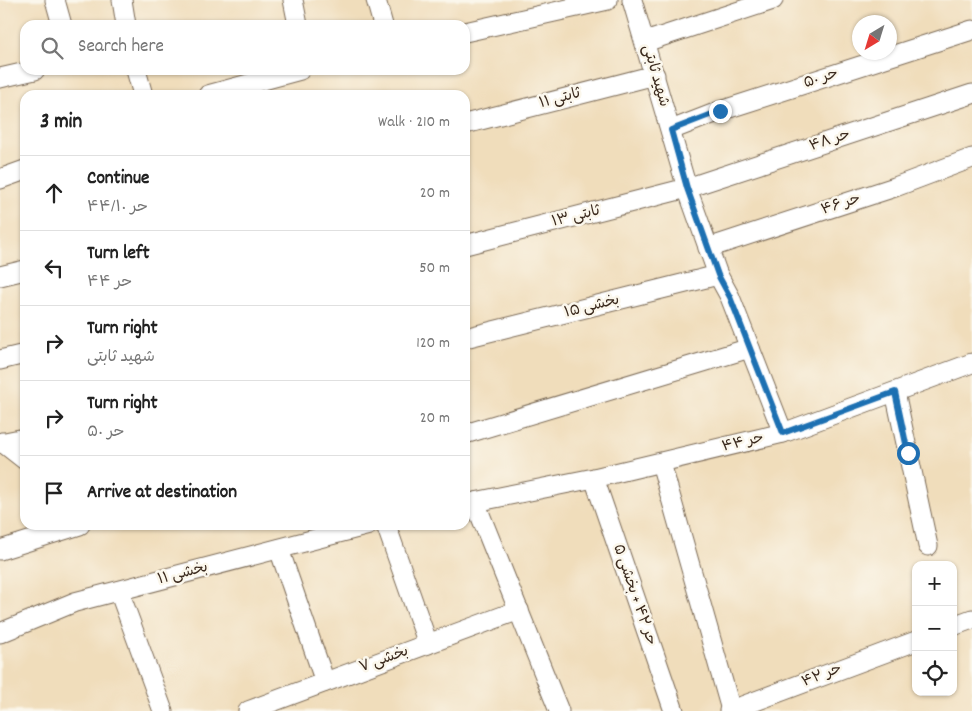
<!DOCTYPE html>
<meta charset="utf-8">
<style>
:root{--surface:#fff;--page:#f2f2f2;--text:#222;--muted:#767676;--line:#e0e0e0}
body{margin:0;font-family:Dekko,"Playpen Sans Arabic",sans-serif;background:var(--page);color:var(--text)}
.controls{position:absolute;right:15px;bottom:15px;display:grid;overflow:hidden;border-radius:10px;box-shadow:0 1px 4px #0004}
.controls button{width:45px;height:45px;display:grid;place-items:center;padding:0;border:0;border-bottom:1px solid var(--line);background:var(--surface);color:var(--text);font:25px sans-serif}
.compass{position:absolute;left:852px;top:15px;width:45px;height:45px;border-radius:50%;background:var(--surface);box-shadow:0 1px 4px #0004;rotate:218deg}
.stop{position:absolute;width:15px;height:15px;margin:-11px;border:4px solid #1f6fb2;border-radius:50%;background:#fff}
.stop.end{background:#1f6fb2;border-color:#fff;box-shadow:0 1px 5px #0008}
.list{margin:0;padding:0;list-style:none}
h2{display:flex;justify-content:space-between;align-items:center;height:65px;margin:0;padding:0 20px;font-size:21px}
h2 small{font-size:16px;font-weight:400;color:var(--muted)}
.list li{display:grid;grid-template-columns:32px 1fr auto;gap:15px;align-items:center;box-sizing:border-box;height:75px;padding:0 20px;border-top:1px solid var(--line)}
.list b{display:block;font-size:19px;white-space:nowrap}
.list p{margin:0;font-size:16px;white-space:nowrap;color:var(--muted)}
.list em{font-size:16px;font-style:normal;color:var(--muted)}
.icon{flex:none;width:28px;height:28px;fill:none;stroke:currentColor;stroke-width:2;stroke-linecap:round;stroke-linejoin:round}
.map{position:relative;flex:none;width:972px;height:711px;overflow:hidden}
.search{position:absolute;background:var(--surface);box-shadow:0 1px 4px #0004;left:20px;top:20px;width:450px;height:55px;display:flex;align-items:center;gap:12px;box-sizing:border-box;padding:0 18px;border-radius:15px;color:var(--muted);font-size:19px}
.panel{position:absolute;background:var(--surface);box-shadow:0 1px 4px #0004;left:20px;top:90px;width:450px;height:440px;border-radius:15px}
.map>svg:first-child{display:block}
</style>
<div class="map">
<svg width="972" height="711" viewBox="0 0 972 711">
<rect width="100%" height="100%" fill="#fbf7ec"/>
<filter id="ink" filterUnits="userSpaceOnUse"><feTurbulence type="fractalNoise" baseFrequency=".02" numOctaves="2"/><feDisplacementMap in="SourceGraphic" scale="10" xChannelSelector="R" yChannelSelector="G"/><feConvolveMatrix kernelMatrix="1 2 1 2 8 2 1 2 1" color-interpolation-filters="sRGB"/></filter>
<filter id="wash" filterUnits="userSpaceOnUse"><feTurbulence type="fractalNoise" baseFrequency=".0096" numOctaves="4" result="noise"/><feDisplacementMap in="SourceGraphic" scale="20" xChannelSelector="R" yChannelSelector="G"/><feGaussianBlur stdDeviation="1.12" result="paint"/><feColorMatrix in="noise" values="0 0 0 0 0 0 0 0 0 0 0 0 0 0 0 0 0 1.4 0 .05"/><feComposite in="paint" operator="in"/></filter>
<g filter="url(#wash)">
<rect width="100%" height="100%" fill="#f0ddbb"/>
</g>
<g filter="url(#ink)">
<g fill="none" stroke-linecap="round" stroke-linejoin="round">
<defs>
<g id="street">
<path d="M55,0L62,25"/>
<path d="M122,0L126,25"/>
<path d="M293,0L298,25"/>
<path d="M376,0L383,25"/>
<path d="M632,0L687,188L718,275L730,297L783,433"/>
<path d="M465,32L608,0"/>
<path d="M645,42L773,0"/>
<path d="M136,70L143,95"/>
<path d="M0,78L35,70"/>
<path d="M208,95L300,70"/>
<path d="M465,124L655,75"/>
<path d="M671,130L720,111L972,30"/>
<path d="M0,179L25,170"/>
<path d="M465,245L687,188L972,94"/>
<path d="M708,248L895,187L972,158"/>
<path d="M0,276L25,270"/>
<path d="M465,338L718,275"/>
<path d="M0,360L25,354"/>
<path d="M895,392L928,546"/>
<path d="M465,434L750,348"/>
<path d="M2,442L25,460"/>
<path d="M0,443L25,438"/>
<path d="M661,463L731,710"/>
<path d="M594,478L674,711"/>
<path d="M475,502L559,711"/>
<path d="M465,504L594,478L783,433L972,363"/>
<path d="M386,525L428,644"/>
<path d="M279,549L325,682"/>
<path d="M0,550L80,525"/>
<path d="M119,591L163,711"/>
<path d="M953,626L972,619"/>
<path d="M0,633L75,602L369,525"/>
<path d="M248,711L519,610"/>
<path d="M729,711L916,641"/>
</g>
</defs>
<!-- street casing -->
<use href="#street" stroke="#7a6955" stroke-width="21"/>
<!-- street -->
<use href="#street" stroke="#fff" stroke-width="19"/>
</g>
</g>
<g fill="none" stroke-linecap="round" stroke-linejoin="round" filter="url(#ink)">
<!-- route -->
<path stroke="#1f6fb2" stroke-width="6" d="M720,111L671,130L687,188L718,275L730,297L783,433L895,392L908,453"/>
</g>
<g text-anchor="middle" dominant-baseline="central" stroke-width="5" stroke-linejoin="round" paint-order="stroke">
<!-- street labels -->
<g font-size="15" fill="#3b2a1e" stroke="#fbf7ec">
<text transform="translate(655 76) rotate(74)">شهید ثابتی</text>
<text transform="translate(821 79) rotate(-18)">حر ۵۰</text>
<text transform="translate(560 99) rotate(-15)">ثابتی ۱۱</text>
<text transform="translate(830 141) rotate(-18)">حر ۴۸</text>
<text transform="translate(841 205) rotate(-18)">حر ۴۶</text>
<text transform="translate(576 217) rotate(-14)">ثابتی ۱۳</text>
<text transform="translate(592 307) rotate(-14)">بخشی ۱۵</text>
<text transform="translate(743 443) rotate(-13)">حر ۴۴</text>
<text transform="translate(183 574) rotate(-15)">بخشی ۱۱</text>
<text transform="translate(634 595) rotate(71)">حر ۴۲ + بخشی ۵</text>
<text transform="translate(384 660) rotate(-20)">بخشی ۷</text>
<text transform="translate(822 676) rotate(-21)">حر ۴۲</text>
</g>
</g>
</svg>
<div class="controls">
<button>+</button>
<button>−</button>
<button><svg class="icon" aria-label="locate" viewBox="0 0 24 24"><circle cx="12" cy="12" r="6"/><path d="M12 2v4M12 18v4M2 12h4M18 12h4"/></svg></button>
</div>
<svg class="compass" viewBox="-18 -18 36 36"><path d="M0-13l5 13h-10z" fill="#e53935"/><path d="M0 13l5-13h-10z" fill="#767676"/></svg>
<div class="stop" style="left:908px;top:453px"></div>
<div class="stop end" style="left:720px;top:111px"></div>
<div class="search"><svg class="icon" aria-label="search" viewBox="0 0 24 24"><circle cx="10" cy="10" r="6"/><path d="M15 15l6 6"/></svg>Search here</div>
<section class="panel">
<h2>3 min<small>Walk · 210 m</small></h2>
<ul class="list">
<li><svg class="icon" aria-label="ahead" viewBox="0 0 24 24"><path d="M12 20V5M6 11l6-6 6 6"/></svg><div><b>Continue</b><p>حر ۴۴/۱۰</p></div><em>20 m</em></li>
<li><svg class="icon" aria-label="left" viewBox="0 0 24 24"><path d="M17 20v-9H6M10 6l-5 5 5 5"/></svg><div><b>Turn left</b><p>حر ۴۴</p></div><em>50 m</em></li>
<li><svg class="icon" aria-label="right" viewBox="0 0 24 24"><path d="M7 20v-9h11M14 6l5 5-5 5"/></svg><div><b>Turn right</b><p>شهید ثابتی</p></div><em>120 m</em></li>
<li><svg class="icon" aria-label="right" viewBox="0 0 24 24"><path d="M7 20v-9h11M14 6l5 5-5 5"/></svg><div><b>Turn right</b><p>حر ۵۰</p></div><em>20 m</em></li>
<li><svg class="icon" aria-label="arrive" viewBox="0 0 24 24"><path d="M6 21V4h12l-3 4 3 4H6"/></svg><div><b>Arrive at destination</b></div></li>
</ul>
</section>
</div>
